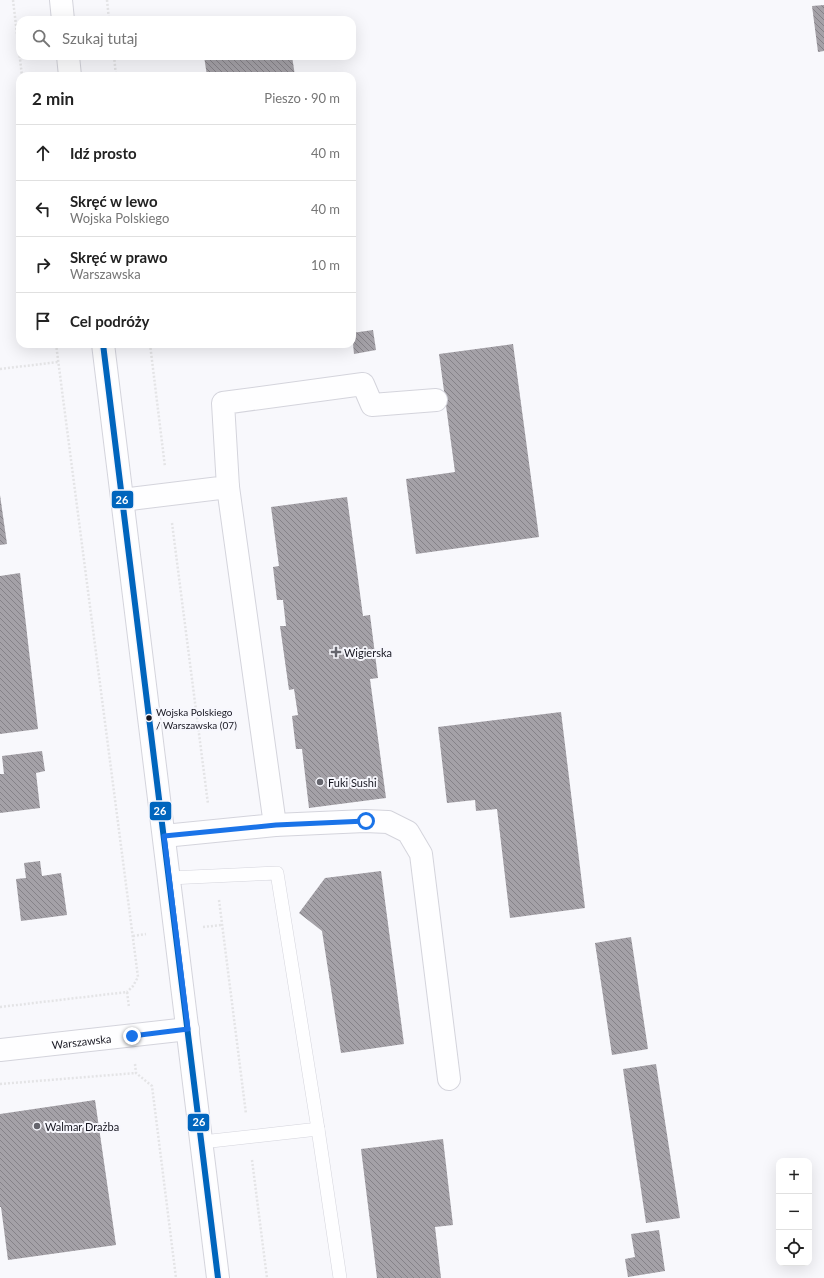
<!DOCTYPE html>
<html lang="pl">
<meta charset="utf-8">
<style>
:root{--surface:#fff;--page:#f6f6f6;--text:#222;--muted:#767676;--line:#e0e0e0}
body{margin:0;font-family:Lato,sans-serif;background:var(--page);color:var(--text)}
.controls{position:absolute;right:12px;bottom:12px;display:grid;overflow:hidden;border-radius:8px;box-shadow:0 4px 16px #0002}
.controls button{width:36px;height:36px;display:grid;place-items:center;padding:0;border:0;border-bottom:1px solid var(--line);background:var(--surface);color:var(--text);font:20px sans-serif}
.stop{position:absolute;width:12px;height:12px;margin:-9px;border:3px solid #1a73e8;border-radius:50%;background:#fff}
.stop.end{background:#1a73e8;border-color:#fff;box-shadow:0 1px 4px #0008}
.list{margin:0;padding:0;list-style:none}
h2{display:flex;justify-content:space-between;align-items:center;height:52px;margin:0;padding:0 16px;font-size:17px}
h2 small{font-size:13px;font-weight:400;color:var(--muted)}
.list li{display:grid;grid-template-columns:26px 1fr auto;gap:12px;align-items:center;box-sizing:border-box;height:56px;padding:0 16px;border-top:1px solid var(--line)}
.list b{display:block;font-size:15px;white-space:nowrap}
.list p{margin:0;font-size:13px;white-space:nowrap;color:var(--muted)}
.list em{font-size:13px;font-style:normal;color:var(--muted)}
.icon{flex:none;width:22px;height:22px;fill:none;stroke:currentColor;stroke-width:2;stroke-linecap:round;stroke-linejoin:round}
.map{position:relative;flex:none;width:824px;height:1278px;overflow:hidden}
.search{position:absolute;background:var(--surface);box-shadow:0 4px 16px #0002;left:16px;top:16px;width:340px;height:44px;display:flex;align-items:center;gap:10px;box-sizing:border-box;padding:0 14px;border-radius:12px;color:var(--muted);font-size:15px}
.panel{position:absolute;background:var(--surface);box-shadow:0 4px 16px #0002;left:16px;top:72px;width:340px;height:276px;border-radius:12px}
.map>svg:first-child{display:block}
</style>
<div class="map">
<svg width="824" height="1278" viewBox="0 0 824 1278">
<defs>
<pattern id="building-back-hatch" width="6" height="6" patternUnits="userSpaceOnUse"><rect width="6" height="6" fill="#a4a1a7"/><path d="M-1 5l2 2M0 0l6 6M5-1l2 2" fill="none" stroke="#858288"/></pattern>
</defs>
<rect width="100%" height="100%" fill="#f8f8fc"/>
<!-- building -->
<g fill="url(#building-back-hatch)">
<path d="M824,5V51L818,52L812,6Z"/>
<path d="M204,56H292L295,76H207Z"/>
<path d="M373,330L376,350L354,354L352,333Z"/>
<path d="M513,344L539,537L416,554L406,479L455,472L439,354Z"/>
<path d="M0,495L7,544L0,545Z"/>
<path d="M347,497L363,616L370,615L378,678L370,679L386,798L309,808L302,749H296L292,716L298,715L294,689L289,690L280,626H286L283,600H277L273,567L279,566L271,507Z"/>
<path d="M20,573L38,729L0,734V576Z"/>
<path d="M561,712L585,908L510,918L497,809L476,811L475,800L447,803L438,727Z"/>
<path d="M42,751L45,771L36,773L40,808L0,813V774H4L2,756Z"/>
<path d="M40,861L42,876L61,873L67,915L21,921L16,879L26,878L24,863Z"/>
<path d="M381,871L404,1044L341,1053L322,931L299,913L325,878Z"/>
<path d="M631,937L648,1049L612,1055L595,943Z"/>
<path d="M656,1064L680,1218L646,1223L623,1069Z"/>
<path d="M95,1100L116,1245L8,1260L1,1207H0V1114Z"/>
<path d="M443,1139L453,1225L435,1227L441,1278H377L361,1149Z"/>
<path d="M659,1230L665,1271L628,1277L625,1259L635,1257L631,1234Z"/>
</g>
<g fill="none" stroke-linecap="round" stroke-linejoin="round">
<defs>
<g id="service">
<path d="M169,878L277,873L318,1129L202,1142"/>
<path d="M318,1129L340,1278"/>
</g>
<g id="minor">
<path d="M122,500L228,487L223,403L363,384L372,405L436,400"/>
<path d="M275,825L365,821L388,822L408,832L421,854L449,1079"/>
<path d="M164,836L275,825L228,487"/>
<path id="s1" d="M0,1050L188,1029"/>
</g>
<g id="tertiary">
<path d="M61,0L63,20"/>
<path d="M68,56L70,76"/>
<path d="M103,344L218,1278"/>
</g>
</defs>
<!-- service casing -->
<use href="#service" stroke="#d4d4dc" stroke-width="14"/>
<!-- minor casing -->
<use href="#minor" stroke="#d4d4dc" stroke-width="24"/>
<!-- tertiary casing -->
<use href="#tertiary" stroke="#d4d4dc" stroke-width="24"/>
<!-- path -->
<g stroke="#e4e4e6" stroke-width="2.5" stroke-dasharray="2 2" stroke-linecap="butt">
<path d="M13,0L22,76"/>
<path d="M107,0L109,20"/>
<path d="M114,56L116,76"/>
<path d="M56,344L138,977L133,986L127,992"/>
<path d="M150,344L165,467"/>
<path d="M0,369L58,362"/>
<path d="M172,523L208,804"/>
<path d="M219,900L246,1114"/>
<path d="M203,927L222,925"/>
<path d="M133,936L146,934"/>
<path d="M0,1007L127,992L129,1007"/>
<path d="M135,1064L136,1073L152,1086L176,1278"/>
<path d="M0,1084L136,1073"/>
<path d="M252,1160L267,1278"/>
</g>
<!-- service -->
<use href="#service" stroke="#fefeff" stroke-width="13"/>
<!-- minor -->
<use href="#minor" stroke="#fefeff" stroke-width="22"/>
<!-- tertiary -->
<use href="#tertiary" stroke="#fefeff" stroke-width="22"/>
<defs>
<path id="bus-1" d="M103,344L218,1278"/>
</defs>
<!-- bus-1 casing -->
<use href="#bus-1" stroke="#f7f7fd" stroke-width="9"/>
<!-- bus-1 -->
<use href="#bus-1" stroke="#0065bd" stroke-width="6"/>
</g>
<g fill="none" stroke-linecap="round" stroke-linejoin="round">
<!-- route -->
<path stroke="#1a73e8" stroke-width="5" d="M132,1036L188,1029L164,836L276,825L366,821"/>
</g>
<!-- markers -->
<g fill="#65656d" stroke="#f7f7fd" stroke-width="1.5">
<path d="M334 646h4v4h4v4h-4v4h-4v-4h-4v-4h4z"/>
<circle cx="320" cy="782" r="4"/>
<circle cx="37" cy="1126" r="4"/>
</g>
<circle fill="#161620" stroke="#f7f7fd" stroke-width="1.5" cx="149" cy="718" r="3.5"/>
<g text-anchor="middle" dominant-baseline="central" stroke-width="4" stroke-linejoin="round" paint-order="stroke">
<!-- bus labels -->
<g font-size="10" fill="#161620" stroke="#f7f7fd" text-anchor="start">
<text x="156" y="712">Wojska Polskiego<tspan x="156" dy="13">/ Warszawska (07)</tspan></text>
</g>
<!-- poi labels -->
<g font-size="11" fill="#161620" stroke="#f7f7fd" text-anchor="start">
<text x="344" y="652">Wigierska</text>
<text x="328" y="782">Fuki Sushi</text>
<text x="45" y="1126">Walmar Drażba</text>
</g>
<!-- street labels -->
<g font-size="11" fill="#161620" stroke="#f7f7fd">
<text stroke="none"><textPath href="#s1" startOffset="82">Warszawska</textPath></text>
</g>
</g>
<g stroke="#f7f7fd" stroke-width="1.5">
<rect x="111" y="490" width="23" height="19" rx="4" fill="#0065bd"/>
<rect x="149" y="801" width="23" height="20" rx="4" fill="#0065bd"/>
<rect x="187" y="1113" width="23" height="19" rx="4" fill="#0065bd"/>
</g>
<g font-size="11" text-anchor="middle" font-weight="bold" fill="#fff">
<text x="122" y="504">26</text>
<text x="160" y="815">26</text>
<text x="199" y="1126">26</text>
</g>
</svg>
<div class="controls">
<button>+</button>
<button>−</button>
<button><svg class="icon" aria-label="locate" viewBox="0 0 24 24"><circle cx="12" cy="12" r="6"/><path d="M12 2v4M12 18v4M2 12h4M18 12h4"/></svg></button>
</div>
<div class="stop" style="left:366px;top:821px"></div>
<div class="stop end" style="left:132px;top:1036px"></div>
<div class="search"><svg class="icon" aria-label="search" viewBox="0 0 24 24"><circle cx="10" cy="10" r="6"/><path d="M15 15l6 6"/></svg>Szukaj tutaj</div>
<section class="panel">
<h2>2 min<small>Pieszo · 90 m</small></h2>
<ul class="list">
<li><svg class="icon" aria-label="ahead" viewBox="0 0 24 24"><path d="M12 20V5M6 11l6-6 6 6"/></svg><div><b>Idź prosto</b></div><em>40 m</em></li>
<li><svg class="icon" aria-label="left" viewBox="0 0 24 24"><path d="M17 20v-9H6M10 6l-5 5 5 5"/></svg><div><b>Skręć w lewo</b><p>Wojska Polskiego</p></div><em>40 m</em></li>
<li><svg class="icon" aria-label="right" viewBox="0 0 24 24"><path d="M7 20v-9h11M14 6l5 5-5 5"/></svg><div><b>Skręć w prawo</b><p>Warszawska</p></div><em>10 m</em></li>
<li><svg class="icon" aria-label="arrive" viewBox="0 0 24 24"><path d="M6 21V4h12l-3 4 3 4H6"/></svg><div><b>Cel podróży</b></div></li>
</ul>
</section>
</div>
